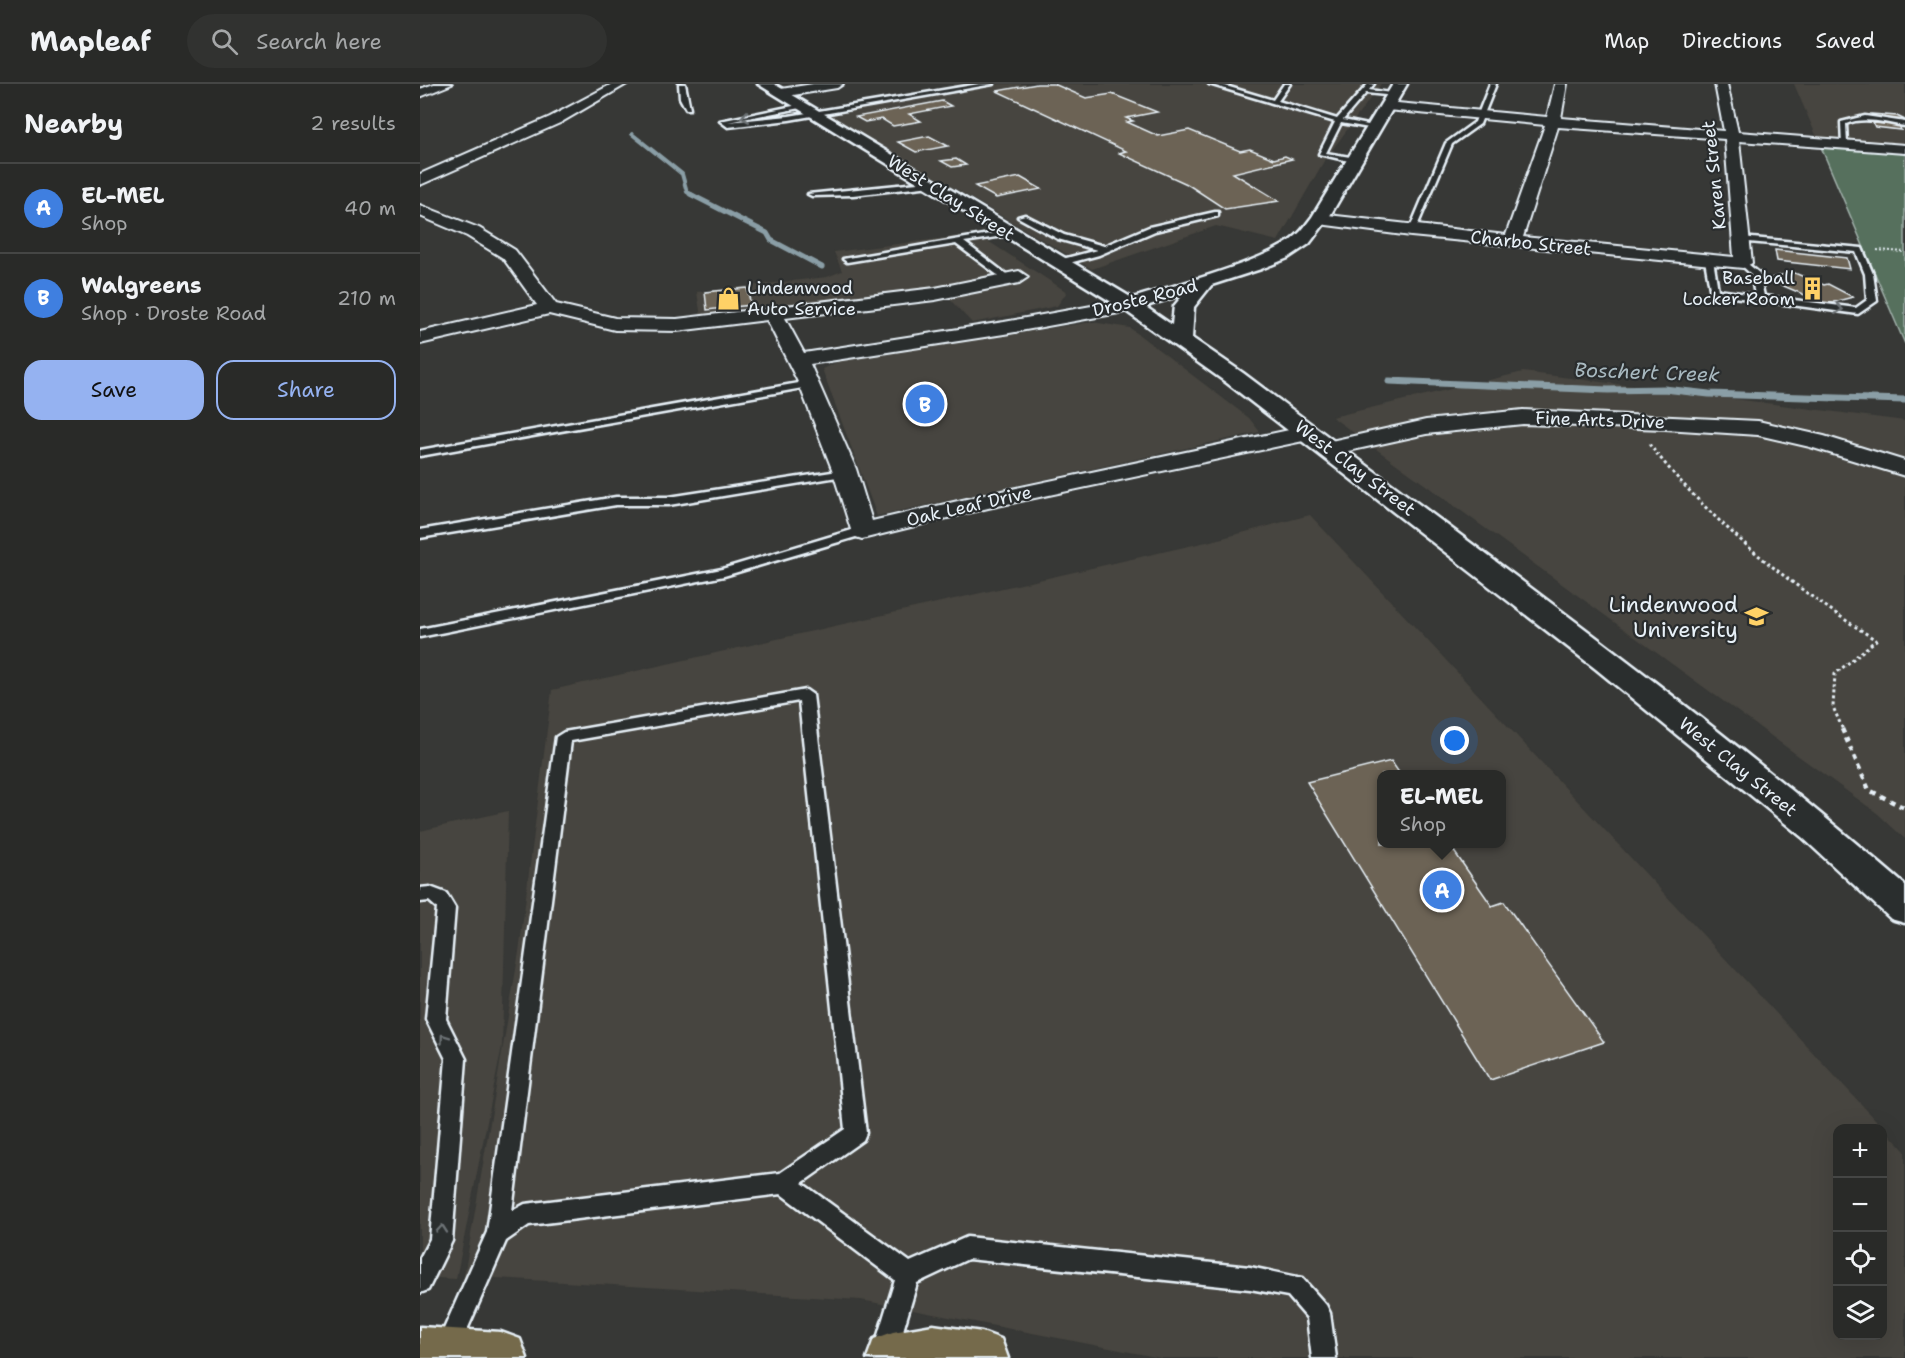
<!DOCTYPE html>
<meta charset="utf-8">
<style>
:root{--surface:#292a28;--page:#313230;--text:#f1f3f6;--muted:#a5a7a8;--line:#454645;--accent:#95b2f1}
body{margin:0;font-family:"Shantell Sans",sans-serif;background:var(--page);color:var(--text)}
.controls{position:absolute;right:18px;bottom:18px;display:grid;overflow:hidden;border-radius:12px;box-shadow:0 6px 24px #0002}
.controls button{width:54px;height:54px;display:grid;place-items:center;padding:0;border:0;border-bottom:2px solid var(--line);background:var(--surface);color:var(--text);font:30px sans-serif}
.you{position:absolute;left:1035px;top:657px;width:21px;height:21px;margin:-15px;border:4px solid #fff;border-radius:50%;background:#1a73e8;box-shadow:0 0 0 9px #1a73e833}
.badge{display:grid;place-items:center;width:39px;height:39px;border-radius:50%;background:var(--accent);color:#fff;font-size:20px;font-weight:700}
.pin{position:absolute;translate:-50% -50%;border:3px solid #fff;box-shadow:0 2px 6px #0006}
.popup{position:absolute;left:957px;top:686px;width:129px;height:78px;box-sizing:border-box;display:grid;place-content:center;border-radius:12px;background:var(--surface);filter:drop-shadow(0 2px 4px #0005);font-size:20px;white-space:nowrap;color:var(--muted)}
.popup b{font-size:22px;color:var(--text)}
.popup::after{content:'';position:absolute;left:50%;top:100%;margin-left:-12px;border:12px solid transparent;border-top-color:var(--surface)}
.list{margin:0;padding:0;list-style:none}
h2{display:flex;justify-content:space-between;align-items:center;height:78px;margin:0;padding:0 24px;font-size:26px}
h2 small{font-size:20px;font-weight:400;color:var(--muted)}
.list li{display:grid;grid-template-columns:39px 1fr auto;gap:18px;align-items:center;box-sizing:border-box;height:90px;padding:0 24px;border-top:2px solid var(--line)}
.list b{display:block;font-size:22px;white-space:nowrap}
.list p{margin:0;font-size:20px;white-space:nowrap;color:var(--muted)}
.list em{font-size:20px;font-style:normal;color:var(--muted)}
.actions{display:flex;gap:12px;padding:18px 24px}
.actions a{flex:1;padding:14px 0;border:2px solid var(--accent);border-radius:18px;text-align:center;font-size:21px;color:var(--accent)}
.actions .main{background:var(--accent);color:#111}
.icon{flex:none;width:33px;height:33px;fill:none;stroke:currentColor;stroke-width:2;stroke-linecap:round;stroke-linejoin:round}
.map{position:relative;flex:none;width:1485px;height:1274px;overflow:hidden}
header{display:flex;align-items:center;gap:36px;box-sizing:border-box;height:84px;padding:0 30px;background:var(--surface);border-bottom:2px solid var(--line)}
header strong{font-size:28px}
nav{display:flex;gap:33px;margin-inline-start:auto;font-size:21px}
.search{width:420px;height:54px;background:var(--page);display:flex;align-items:center;gap:15px;box-sizing:border-box;padding:0 21px;border-radius:33px;color:var(--muted);font-size:22px}
main{display:flex}
aside{flex:1;background:var(--surface)}
.map>svg:first-child{display:block}
</style>
<header>
<strong>Mapleaf</strong>
<div class="search"><svg class="icon" aria-label="search" viewBox="0 0 24 24"><circle cx="10" cy="10" r="6"/><path d="M15 15l6 6"/></svg>Search here</div>
<nav><a>Map</a><a>Directions</a><a>Saved</a></nav>
</header>
<main>
<aside>
<h2>Nearby<small>2 results</small></h2>
<ul class="list">
<li><span class="badge" style="background:#3f7fe0">A</span><div><b>EL-MEL</b><p>Shop</p></div><em>40 m</em></li>
<li><span class="badge" style="background:#3f7fe0">B</span><div><b>Walgreens</b><p>Shop · Droste Road</p></div><em>210 m</em></li>
</ul>
<div class="actions"><a class="main">Save</a><a>Share</a></div>
</aside>
<div class="map">
<svg width="1485" height="1274" viewBox="0 0 1485 1274">
<rect width="100%" height="100%" fill="#373836"/>
<filter id="ink" filterUnits="userSpaceOnUse"><feTurbulence type="fractalNoise" baseFrequency=".0167" numOctaves="2"/><feDisplacementMap in="SourceGraphic" scale="12" xChannelSelector="R" yChannelSelector="G"/><feConvolveMatrix kernelMatrix="1 2 1 2 8 2 1 2 1" color-interpolation-filters="sRGB"/></filter>
<g filter="url(#ink)">
<!-- built -->
<g fill="#47453f" fill-rule="evenodd">
<path d="M580,0H961L904,77L858,157L796,142L672,185L408,30Z"/>
<path d="M1374,0H1485V260L1445,165Z"/>
<path d="M557,150L647,208L637,222L552,239L519,204L281,233L277,208L407,193L422,187L414,168Z"/>
<path d="M672,238L710,244L829,334L840,348L457,432L402,285L422,276Z"/>
<path d="M1103,288L1485,337V755L1457,729L912,333Z"/>
<path d="M890,431L1485,1067V1274H741L441,1216L44,1192L99,868L132,606L791,457ZM962,690H1082V760H962ZM1418,1044H1462V1252H1418Z"/>
<path d="M88,727L82,962L36,1195L0,1193V747Z"/>
</g>
<!-- green -->
<path fill="#57705d" stroke="#a0b0aa" stroke-width="1.5" d="M1401,63L1485,69V260Z"/>
<g fill="none" stroke-linecap="round" stroke-linejoin="round">
<!-- stream-far2 -->
<path stroke="#8a9ea6" stroke-width="4" d="M212,50L262,90L267,108L273,111"/>
<!-- stream-far1 -->
<path stroke="#8a9ea6" stroke-width="5" d="M270,110L347,149L351,156L402,183"/>
<!-- stream -->
<path stroke="#8a9ea6" stroke-width="7" d="M969,297L1188,306L1244,305L1289,310L1485,316"/>
</g>
<!-- building -->
<g fill="#6c6354" stroke="#e8f1f8" stroke-width="1.5">
<path d="M617,0H634L666,14L692,10L737,28L706,34L713,37L707,38L738,52L769,46L820,67L830,65L854,75L865,72L872,75L813,89L859,117L805,125L767,100L699,69L706,67L577,7Z"/>
<path d="M522,17L531,22L489,30L501,37L473,42L462,35L445,38L436,33Z"/>
<path d="M1451,30L1477,32L1485,36L1452,34Z"/>
<path d="M1453,39L1479,41L1481,46L1455,43Z"/>
<path d="M509,52L528,62L496,68L478,58Z"/>
<path d="M536,75L546,81L532,83L521,77Z"/>
<path d="M600,93L621,105L576,114L555,102Z"/>
<path d="M1355,166L1427,174L1430,185L1357,177Z"/>
<path d="M1372,188L1404,201L1408,200L1433,213L1406,220L1352,197L1356,196L1351,194Z"/>
<path d="M327,204L331,221L287,226L285,208Z"/>
<path d="M971,677L980,690H962V760H1029L1072,822L1084,818L1184,958L1070,996L887,698Z"/>
</g>
<g fill="none" stroke-linecap="round" stroke-linejoin="round">
<defs>
<g id="service">
<path d="M259,0H265L270,25H266L260,14Z"/>
<path d="M559,0H573L369,36L308,43L300,37L383,20L385,23L308,38L369,32Z"/>
<path d="M789,0H799L853,16L864,0H870L858,17L917,35L948,0H954L949,6L978,10L975,12L946,9L923,36L958,43L955,45L921,39L906,69L936,74L933,78L899,70L915,38Z"/>
<path d="M1070,0H1076L1060,40L1032,60L995,147L988,149L1026,59L1055,38Z"/>
<path d="M1445,32L1485,38V42C1466,39 1444,32 1426,40L1427,61L1422,62L1421,38Z"/>
<path d="M508,98L511,102L433,111L392,112L388,110Z"/>
<path d="M795,128H798V132L735,147L679,171L638,182L634,179L635,177L677,166L638,155L598,133L605,131L644,151L684,162L729,143Z"/>
<path d="M587,147L591,149L590,151L544,158L590,193L591,195L587,198L536,160L427,178L423,175Z"/>
<path d="M1321,153L1442,164L1453,190L1457,217L1438,230L1291,210L1285,176L1289,173L1293,176L1298,206L1335,211L1331,190L1319,179L1323,176L1339,189L1344,212L1436,224L1447,216L1445,190L1436,168L1318,157V153Z"/>
<path d="M390,297L395,300L394,302L0,372V366Z"/>
<path d="M425,386L431,389L429,391L249,421H196L0,454V446L196,413H249Z"/>
<path d="M442,443L448,447L446,450L304,492L0,553V545L302,485Z"/>
<path d="M386,606L393,611L446,1049L443,1056L382,1099L490,1178L547,1153L830,1183L882,1194L906,1221L910,1229L916,1274H892L887,1234L868,1212L830,1205L548,1175L497,1199L475,1274H451L475,1196L361,1110L109,1141L86,1157L36,1271L30,1274L20,1271L16,1263L67,1148L136,653L144,648ZM379,617L425,1045L360,1089L105,1120L92,1127L151,657Z"/>
<path d="M10,803L26,809L35,824L26,935L46,975L32,1157L8,1206L0,1209V1174L10,1155L26,975L6,935L17,824L9,817L0,818V804Z"/>
</g>
<g id="minor">
<path d="M14,0H32L0,13V5Z"/>
<path d="M192,0H207L140,39L0,101V90L130,33Z"/>
<path d="M393,0H423L417,4L361,13L355,9L361,5Z"/>
<path d="M1135,0H1147L1141,34L1304,47L1295,0H1307L1318,48L1485,61V69L1319,57L1332,179L1323,184L991,152L899,140L891,135L899,130L1086,151L1125,41L967,26L960,22L967,18L1127,33ZM1138,43L1305,55L1314,173L1103,153Z"/>
<path d="M0,121L59,144L95,166L136,220L195,234L257,235L515,204L599,187L608,193L599,199L515,216L365,234L384,269L584,238L710,215L717,217L720,221L710,227L584,250L390,280L436,385L452,437L568,410L888,342L896,344L899,349L896,354L888,356L568,424L442,455L433,452L412,385L379,300L347,236L257,247L195,246L129,230L0,260V248L117,221L83,174L47,152L0,132Z"/>
<path d="M1103,326L1338,337L1404,352L1485,377V392L1390,363L1338,351L1245,345L1103,340L1006,350L910,371L902,369L898,364L902,359L1006,336Z"/>
</g>
<path id="tertiary" d="M973,0H987L908,135L889,160L868,174L841,185L717,225H703L700,221L703,217C743,204 850,178 877,151C883,146 887,139 892,133Z"/>
<path id="secondary" d="M338,0H354L717,217L752,241L754,222L776,195H790L793,199L774,223L772,254L823,289C1046,457 1274,619 1485,801V839L1471,835L1382,753L1176,585L807,299L703,225Z"/>
<g id="primary">
<path d="M513,1241L562,1248L581,1255L588,1274H447L454,1255L473,1248Z"/>
<path d="M0,1243L81,1248L100,1255L107,1274H0Z"/>
</g>
</defs>
<!-- service casing -->
<use href="#service" stroke="#e8f1f8" stroke-width="5"/>
<!-- minor casing -->
<use href="#minor" stroke="#e8f1f8" stroke-width="4"/>
<!-- tertiary casing -->
<use href="#tertiary" stroke="#e8f1f8" stroke-width="5"/>
<!-- secondary casing -->
<use href="#secondary" stroke="#e8f1f8" stroke-width="5"/>
<!-- primary casing -->
<use href="#primary" stroke="#e8f1f8" stroke-width="5"/>
<!-- path-far2 -->
<path stroke="#e8f1f8" stroke-width="2" stroke-dasharray="2 2" stroke-linecap="butt" d="M1457,166L1485,168"/>
<!-- path-far1 -->
<path stroke="#e8f1f8" stroke-width="3" stroke-dasharray="3 3" stroke-linecap="butt" d="M1229,360C1293,441 1370,501 1456,556L1415,590L1413,623L1423,646"/>
<!-- path -->
<path stroke="#e8f1f8" stroke-width="4.5" stroke-dasharray="5 5" stroke-linecap="butt" d="M1422,645L1449,706L1485,724"/>
<!-- service -->
<use href="#service" fill="#2a2d2e" fill-rule="evenodd"/>
<!-- minor -->
<use href="#minor" fill="#2a2d2e" fill-rule="evenodd"/>
<!-- tertiary -->
<use href="#tertiary" fill="#2a2d2e" fill-rule="evenodd"/>
<!-- secondary -->
<use href="#secondary" fill="#2a2d2e" fill-rule="evenodd"/>
<!-- primary -->
<use href="#primary" fill="#746b4b" fill-rule="evenodd"/>
</g>
<!-- one-way arrows -->
<defs><path id="oneway-chevron" d="M-2-3.5L2.5 0L-2 3.5" fill="none" stroke-width="1.6" stroke-linecap="round" stroke-linejoin="round" transform="scale(1.5)"/></defs>
<g stroke="#6c7275">
<use href="#oneway-chevron" transform="translate(325 33) rotate(170)"/>
<use href="#oneway-chevron" transform="translate(1419 225) rotate(8)"/>
<use href="#oneway-chevron" transform="translate(24 954) rotate(-126)"/>
<use href="#oneway-chevron" transform="translate(22 1145) rotate(-85)"/>
</g>
</g>
<!-- icons -->
<defs>
<symbol id="building-bare" viewBox="-9 -9 18 18"><path d="M-4-6H4V6H1V3H-1V6H-4ZM-2.5-4.3h1.7v1.8h-1.7ZM.8-4.3h1.7v1.8H.8ZM-2.5-1h1.7V.8h-1.7ZM.8-1h1.7V.8H.8Z" fill="#ffd166" stroke="#2a2d2e" stroke-width="2.5" paint-order="stroke"/></symbol>
<symbol id="shop-bare" viewBox="-9 -9 18 18"><path d="M-5-2.5h2.3a2.7 3.5 0 0 1 5.4 0H5L5.5 6h-11ZM-1.5-2.5h3a1.5 2.3 0 0 0-3 0Z" fill="#ffd166" stroke="#2a2d2e" stroke-width="2.5" paint-order="stroke"/></symbol>
<symbol id="university-bare" viewBox="-9 -9 18 18"><path d="M0-5L7-2L0 1L-7-2ZM-4 1L0 2.5L4 1V4Q0 6-4 4Z" fill="#ffd166" stroke="#2a2d2e" stroke-width="2.5" paint-order="stroke"/></symbol>
</defs>
<g fill-rule="evenodd">
<use href="#building-bare" x="1376" y="188" width="33" height="33"/>
<use href="#shop-bare" x="292" y="198" width="33" height="33"/>
<use href="#university-bare" x="1320" y="516" width="33" height="33"/>
</g>
<g text-anchor="middle" dominant-baseline="central" stroke-width="4.5" stroke-linejoin="round" paint-order="stroke">
<!-- far-street labels -->
<g font-size="18" fill="#e8f1f8" stroke="#2a2d2e">
<text transform="translate(1294 91) rotate(-96)">Karen Street</text>
<text transform="translate(531 114) rotate(32)">West Clay Street</text>
<text transform="translate(1111 159) rotate(6)">Charbo Street</text>
<text transform="translate(725 214) rotate(-14)">Droste Road</text>
<text transform="translate(1180 336) rotate(2)">Fine Arts Drive</text>
<text transform="translate(935 384) rotate(37)">West Clay Street</text>
<text transform="translate(549 422) rotate(-13)">Oak Leaf Drive</text>
<text transform="translate(1318 683) rotate(39)">West Clay Street</text>
</g>
<!-- far-poi labels -->
<g font-size="18" fill="#e8f1f8" stroke="#2a2d2e" text-anchor="end">
<text x="1375" y="194">Baseball<tspan x="1375" dy="21">Locker Room</tspan></text>
<text x="327" y="204" text-anchor="start">Lindenwood<tspan x="327" dy="21">Auto Service</tspan></text>
</g>
<!-- far-water labels -->
<g font-size="20" font-style="italic" fill="#a9bac1" stroke="#2a2d2e">
<text transform="translate(1227 288) rotate(2)">Boschert Creek</text>
</g>
<!-- poi labels -->
<g font-size="22" fill="#e8f1f8" stroke="#2a2d2e" text-anchor="end">
<text x="1318" y="520">Lindenwood<tspan x="1318" dy="25">University</tspan></text>
</g>
</g>
</svg>
<div class="controls">
<button>+</button>
<button>−</button>
<button><svg class="icon" aria-label="locate" viewBox="0 0 24 24"><circle cx="12" cy="12" r="6"/><path d="M12 2v4M12 18v4M2 12h4M18 12h4"/></svg></button>
<button><svg class="icon" aria-label="layers" viewBox="0 0 24 24"><path d="M12 4l9 5-9 5-9-5zM3 14l9 5 9-5"/></svg></button>
</div>
<div class="you"></div>
<div class="pin badge" style="left:1022px;top:806px;background:#3f7fe0">A</div>
<div class="popup"><b>EL-MEL</b>Shop</div>
<div class="pin badge" style="left:505px;top:320px;background:#3f7fe0">B</div>
</div>
</main>
